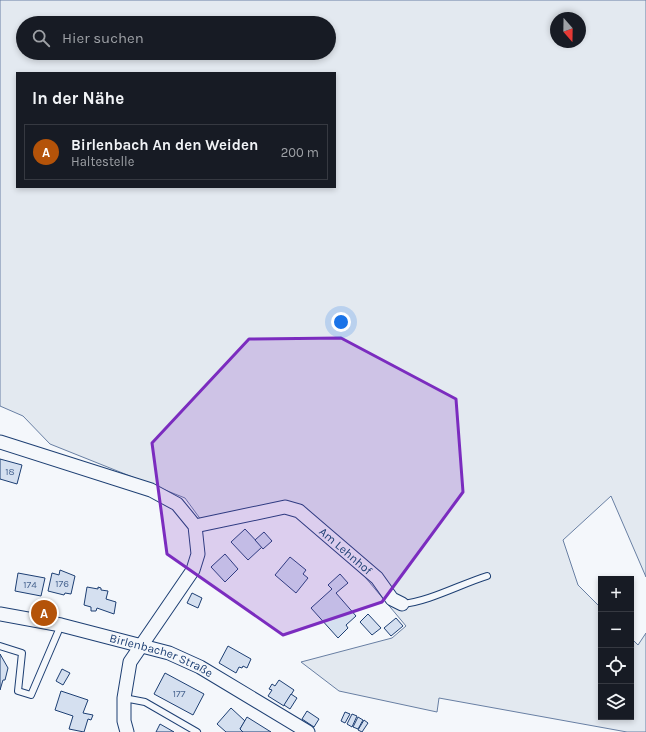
<!DOCTYPE html>
<html lang="de">
<meta charset="utf-8">
<style>
:root{--surface:#171b24;--page:#242831;--text:#f1f3f6;--muted:#9ea1a6;--line:#363941;--accent:#b45309}
body{margin:0;font-family:Karla,sans-serif;background:var(--page);color:var(--text)}
.controls{position:absolute;right:12px;bottom:12px;display:grid;overflow:hidden;border-radius:0px;box-shadow:0 2px 6px #0003}
.controls button{width:36px;height:36px;display:grid;place-items:center;padding:0;border:0;border-bottom:1px solid var(--line);background:var(--surface);color:var(--text);font:20px sans-serif}
.compass{position:absolute;left:550px;top:12px;width:36px;height:36px;border-radius:50%;background:var(--surface);box-shadow:0 2px 6px #0003;rotate:160deg}
.you{position:absolute;left:341px;top:322px;width:14px;height:14px;margin:-10px;border:3px solid #fff;border-radius:50%;background:#1a73e8;box-shadow:0 0 0 6px #1a73e833}
.badge{display:grid;place-items:center;width:26px;height:26px;border-radius:50%;background:var(--accent);color:#fff;font-size:13px;font-weight:700}
.pin{position:absolute;translate:-50% -50%;border:2px solid #fff;box-shadow:0 1px 4px #0006}
.list{margin:0;padding:0;list-style:none}
h2{display:flex;justify-content:space-between;align-items:center;height:52px;margin:0;padding:0 16px;font-size:17px}
h2 small{font-size:13px;font-weight:400;color:var(--muted)}
.list li{display:grid;grid-template-columns:26px 1fr auto;gap:12px;align-items:center;box-sizing:border-box;height:56px;margin:0 8px 8px;padding:0 8px;border:1px solid var(--line);border-radius:0px}
.list b{display:block;font-size:15px;white-space:nowrap}
.list p{margin:0;font-size:13px;white-space:nowrap;color:var(--muted)}
.list em{font-size:13px;font-style:normal;color:var(--muted)}
.icon{flex:none;width:22px;height:22px;fill:none;stroke:currentColor;stroke-width:2;stroke-linecap:round;stroke-linejoin:round}
.map{position:relative;flex:none;width:646px;height:732px;overflow:hidden}
.search{position:absolute;background:var(--surface);box-shadow:0 2px 6px #0003;left:16px;top:16px;width:320px;height:44px;display:flex;align-items:center;gap:10px;box-sizing:border-box;padding:0 14px;border-radius:22px;color:var(--muted);font-size:15px}
.panel{position:absolute;background:var(--surface);box-shadow:0 2px 6px #0003;left:16px;top:72px;width:320px;height:116px;border-radius:0px}
.map>svg:first-child{display:block}
</style>
<div class="map">
<svg width="646" height="732" viewBox="0 0 646 732">
<rect width="100%" height="100%" fill="#f4f7fb"/>
<!-- green -->
<path fill="#e3e9f0" stroke="#687fa3" fill-rule="evenodd" d="M0,0H646V577L611,496L563,540L578,585L601,608V717H631V638L638,645L646,633V732H627L439,698L437,712L339,691L301,662L392,638L406,626L365,577L310,526L288,501L207,528L185,498L50,444L23,416L0,406ZM556,18H580V42H556ZM23,23H329V53H23ZM17,73H335V187H17Z"/>
<!-- building -->
<g fill="#d5e0f0" stroke="#1d3f73">
<path d="M0,459L22,465L17,484L0,479Z"/>
<path d="M245,529L262,547L248,560L231,542Z"/>
<path d="M264,532L272,541L263,549L255,540Z"/>
<path d="M225,554L238,569L225,582L211,567Z"/>
<path d="M290,557L306,570L303,574L308,578L296,593L275,575Z"/>
<path d="M60,570L75,576L71,594L65,593L64,595L48,591L52,573L59,575Z"/>
<path d="M18,573L45,578L41,596L15,591Z"/>
<path d="M340,574L348,583L336,593L356,616L346,625L348,628L338,638L311,608L332,589L328,585Z"/>
<path d="M87,587L98,589V587L101,588V590L108,591L106,599L116,602L114,614L97,608L96,611H91V607L84,605Z"/>
<path d="M192,593L202,598L198,608L187,603Z"/>
<path d="M368,614L381,628L372,635L360,622Z"/>
<path d="M396,618L403,626L391,636L384,628Z"/>
<path d="M228,646L251,659L247,668L243,666L242,668L239,667L236,673L219,663Z"/>
<path d="M0,654L8,668L5,680H3L0,690Z"/>
<path d="M62,669L70,673L63,685L56,681Z"/>
<path d="M165,673L204,694L193,715L154,694Z"/>
<path d="M279,680L294,690L284,706L268,696L272,690L269,689L272,684L275,686Z"/>
<path d="M61,691L88,700L83,713L93,715L91,720L88,719L84,732L69,729L73,716L55,710Z"/>
<path d="M291,694L297,698L290,709L284,705Z"/>
<path d="M231,708L245,721L240,729L243,732H226L217,724Z"/>
<path d="M307,711L319,719L314,727L302,719Z"/>
<path d="M345,712L350,714L345,723L341,721Z"/>
<path d="M352,714L357,716L352,727L347,724Z"/>
<path d="M247,717L271,732H243L240,729Z"/>
<path d="M358,717L363,720L358,729L353,727Z"/>
<path d="M364,720L368,723L362,732L358,730Z"/>
<path d="M160,724L174,732H156Z"/>
</g>
<g fill="none" stroke-linecap="round" stroke-linejoin="round">
<defs>
<g id="service">
<path d="M402,604C428,602 461,584 487,576"/>
<path d="M0,646L22,653L18,691L31,695L61,625"/>
<path d="M124,698L145,702L197,732"/>
</g>
<g id="minor">
<path d="M0,442L151,490L177,504L195,526L198,554L193,570L130,662L124,698V721L127,732"/>
<path id="s1" d="M195,526L285,507L299,511L377,578L392,599L402,604"/>
<path id="s2" d="M0,614L61,625L169,653L200,667L308,732"/>
</g>
</defs>
<!-- service casing -->
<use href="#service" stroke="#1d3f73" stroke-width="8"/>
<!-- minor casing -->
<use href="#minor" stroke="#1d3f73" stroke-width="15"/>
<!-- service -->
<use href="#service" stroke="#f4f7fb" stroke-width="6"/>
<!-- minor -->
<use href="#minor" stroke="#f4f7fb" stroke-width="13"/>
</g>
<!-- marked area -->
<path fill="#7b2cbf" fill-opacity="0.2" stroke="#7b2cbf" stroke-width="3" stroke-linejoin="round" d="M341,338L456,399L463,492L382,602L283,635L167,554L152,443L249,339Z"/>
<g text-anchor="middle" dominant-baseline="central" stroke-width="3" stroke-linejoin="round" paint-order="stroke">
<!-- number labels -->
<g font-size="10" fill="#4b6792">
<text x="10" y="472">18</text>
<text x="62" y="584">176</text>
<text x="30" y="585">174</text>
<text x="179" y="694">177</text>
</g>
<!-- street labels -->
<g font-size="12" fill="#1d3f73" stroke="#f4f7fb">
<text stroke="none"><textPath href="#s1" startOffset="168">Am Lehnhof</textPath></text>
<text stroke="none"><textPath href="#s2" startOffset="167">Birlenbacher Straße</textPath></text>
</g>
</g>
</svg>
<div class="controls">
<button>+</button>
<button>−</button>
<button><svg class="icon" aria-label="locate" viewBox="0 0 24 24"><circle cx="12" cy="12" r="6"/><path d="M12 2v4M12 18v4M2 12h4M18 12h4"/></svg></button>
<button><svg class="icon" aria-label="layers" viewBox="0 0 24 24"><path d="M12 4l9 5-9 5-9-5zM3 14l9 5 9-5"/></svg></button>
</div>
<svg class="compass" viewBox="-18 -18 36 36"><path d="M0-13l5 13h-10z" fill="#e53935"/><path d="M0 13l5-13h-10z" fill="#9ea1a6"/></svg>
<div class="you"></div>
<div class="pin badge" style="left:44px;top:613px">A</div>
<div class="search"><svg class="icon" aria-label="search" viewBox="0 0 24 24"><circle cx="10" cy="10" r="6"/><path d="M15 15l6 6"/></svg>Hier suchen</div>
<section class="panel">
<h2>In der Nähe<small></small></h2>
<ul class="list">
<li><span class="badge">A</span><div><b>Birlenbach An den Weiden</b><p>Haltestelle</p></div><em>200 m</em></li>
</ul>
</section>
</div>
